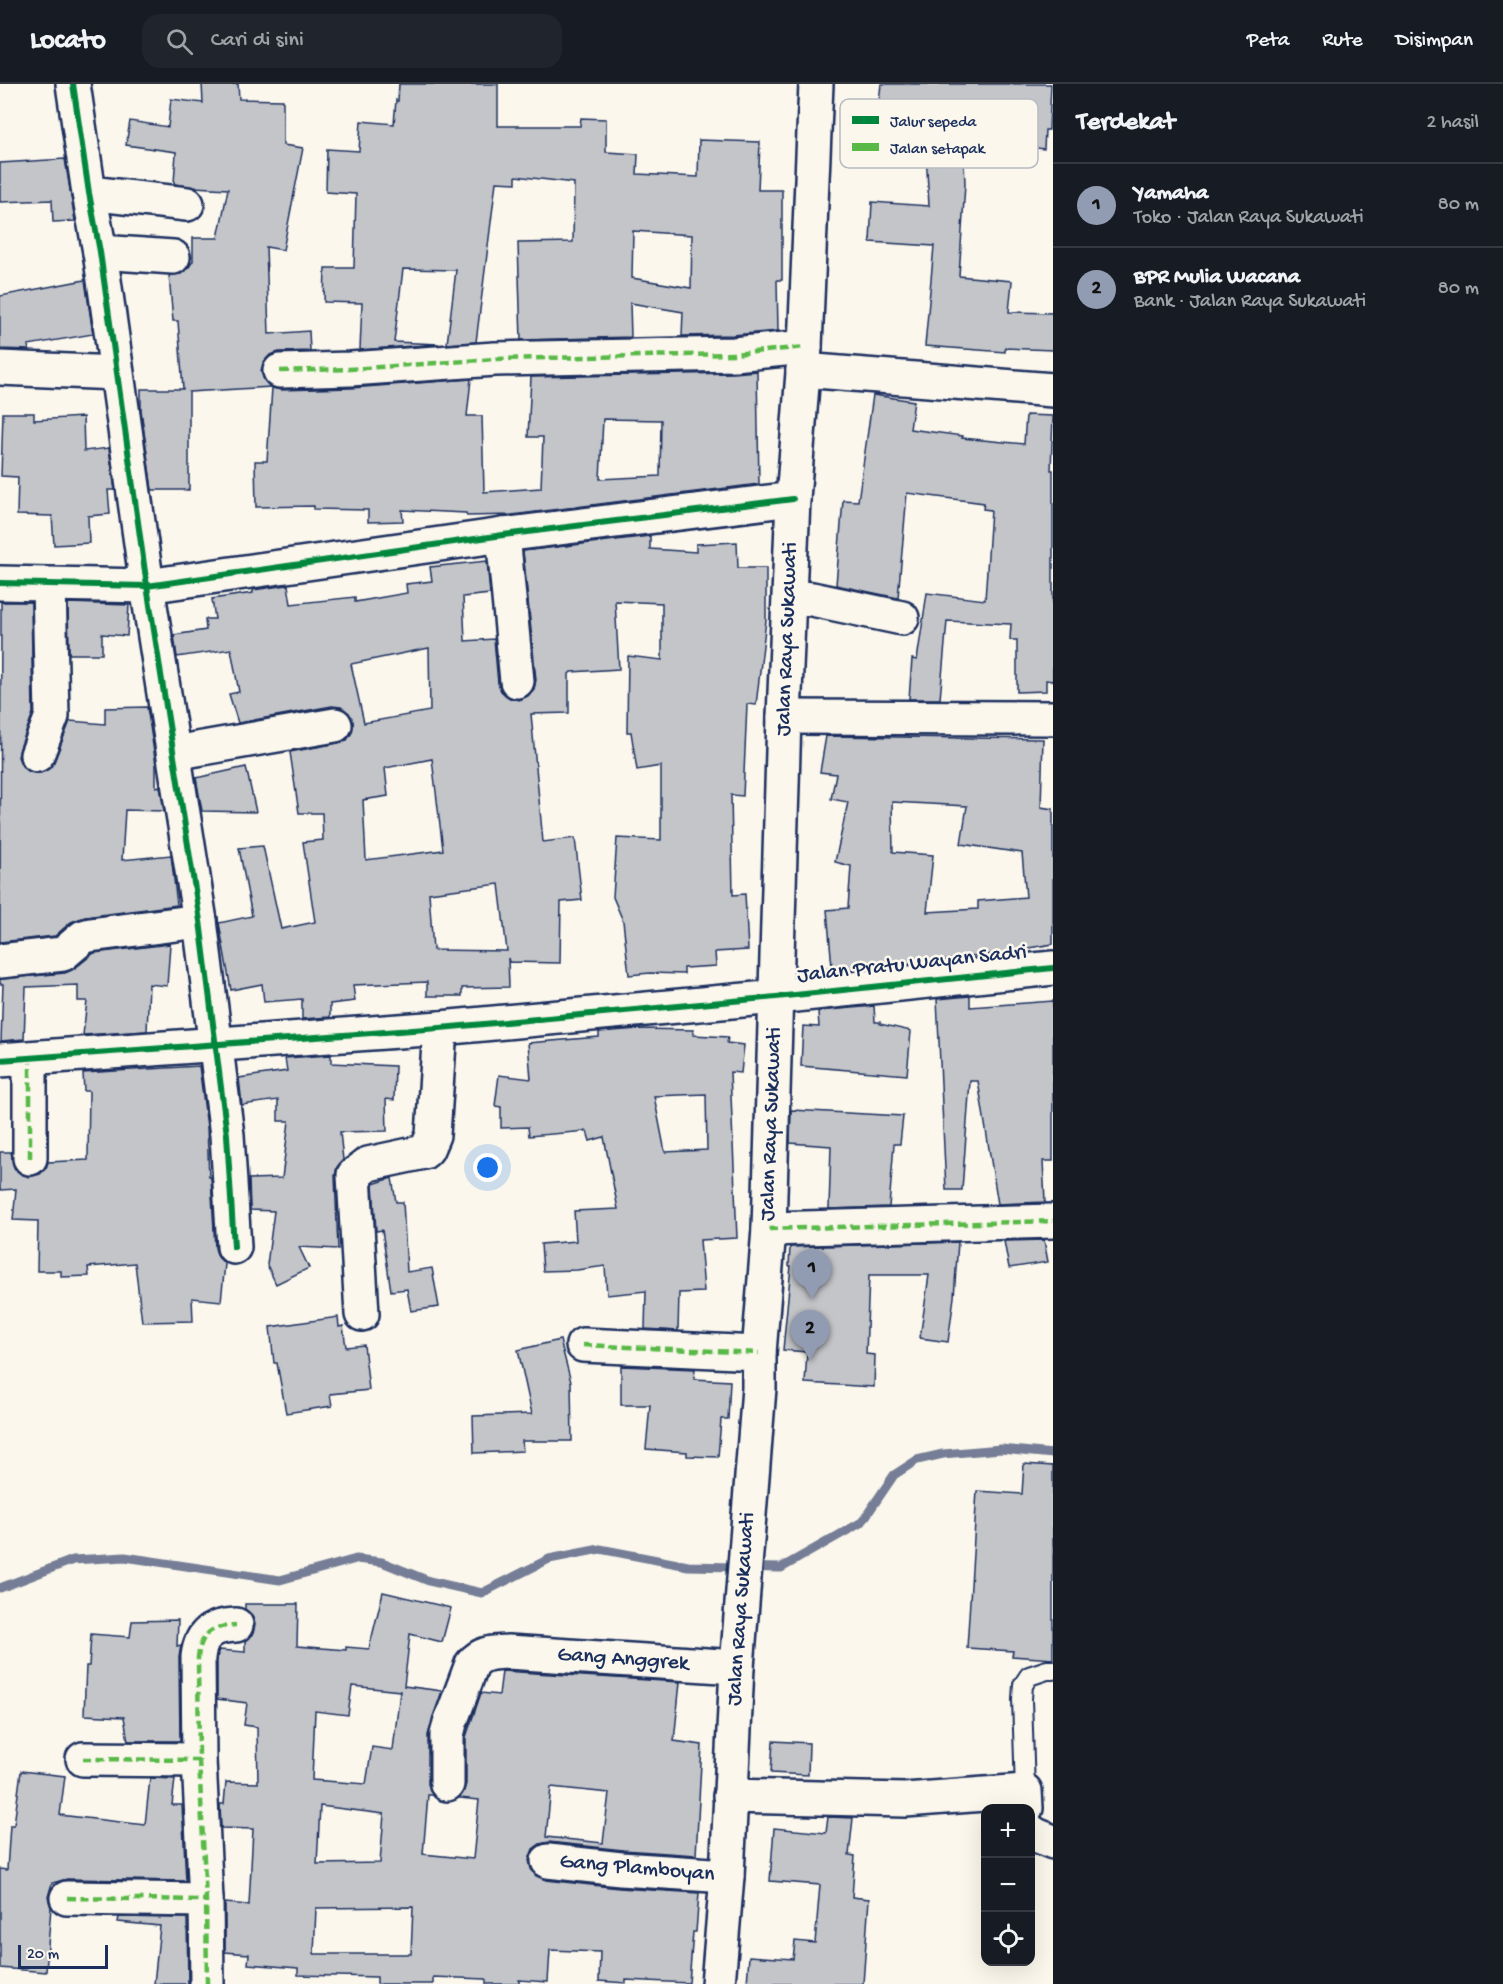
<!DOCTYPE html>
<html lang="id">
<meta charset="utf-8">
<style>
:root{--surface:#171b24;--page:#20242c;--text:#f1f3f6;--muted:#9ea1a6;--line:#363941;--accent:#919bb2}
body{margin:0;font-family:"Gochi Hand",sans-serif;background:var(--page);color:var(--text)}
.controls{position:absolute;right:18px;bottom:18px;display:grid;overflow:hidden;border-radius:12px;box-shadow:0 6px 24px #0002}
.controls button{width:54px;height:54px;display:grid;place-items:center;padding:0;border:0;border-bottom:2px solid var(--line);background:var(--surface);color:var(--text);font:30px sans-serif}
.scale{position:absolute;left:18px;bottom:15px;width:90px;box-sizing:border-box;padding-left:6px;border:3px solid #1b2f5e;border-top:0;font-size:16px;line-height:21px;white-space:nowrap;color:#1b2f5e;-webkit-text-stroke:4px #fbf7ec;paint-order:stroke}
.you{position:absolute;left:488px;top:1084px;width:21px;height:21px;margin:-15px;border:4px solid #fff;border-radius:50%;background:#1a73e8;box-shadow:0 0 0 9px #1a73e833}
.badge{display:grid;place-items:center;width:39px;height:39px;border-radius:50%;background:var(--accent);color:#111;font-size:20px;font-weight:700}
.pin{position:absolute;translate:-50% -50px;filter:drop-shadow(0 2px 3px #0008)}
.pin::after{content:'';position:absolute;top:32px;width:21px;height:18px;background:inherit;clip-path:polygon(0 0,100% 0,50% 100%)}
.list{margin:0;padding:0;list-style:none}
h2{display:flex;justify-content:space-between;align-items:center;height:78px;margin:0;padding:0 24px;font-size:26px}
h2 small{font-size:20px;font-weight:400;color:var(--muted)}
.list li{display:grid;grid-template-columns:39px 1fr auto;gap:18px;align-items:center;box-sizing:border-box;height:84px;padding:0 24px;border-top:2px solid var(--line)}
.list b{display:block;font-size:22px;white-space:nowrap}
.list p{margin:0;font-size:20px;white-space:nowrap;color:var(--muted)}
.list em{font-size:20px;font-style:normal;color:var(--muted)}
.icon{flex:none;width:33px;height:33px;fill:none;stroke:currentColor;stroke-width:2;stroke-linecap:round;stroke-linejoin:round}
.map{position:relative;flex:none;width:1053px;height:1900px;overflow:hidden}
header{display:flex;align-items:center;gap:36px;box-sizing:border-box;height:84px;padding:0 30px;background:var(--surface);border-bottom:2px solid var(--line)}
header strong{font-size:28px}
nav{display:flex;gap:33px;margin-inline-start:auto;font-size:21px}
.search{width:420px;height:54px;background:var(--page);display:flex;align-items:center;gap:15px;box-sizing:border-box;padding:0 21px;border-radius:18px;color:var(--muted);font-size:22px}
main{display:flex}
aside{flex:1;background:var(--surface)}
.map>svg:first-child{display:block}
</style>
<header>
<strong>Locato</strong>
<div class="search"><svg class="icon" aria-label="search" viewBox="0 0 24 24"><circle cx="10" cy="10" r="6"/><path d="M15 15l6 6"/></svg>Cari di sini</div>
<nav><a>Peta</a><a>Rute</a><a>Disimpan</a></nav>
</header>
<main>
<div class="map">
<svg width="1053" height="1900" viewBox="0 0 1053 1900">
<rect width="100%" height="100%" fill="#fbf7ec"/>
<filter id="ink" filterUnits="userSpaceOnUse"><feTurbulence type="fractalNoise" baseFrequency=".0167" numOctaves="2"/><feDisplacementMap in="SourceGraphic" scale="12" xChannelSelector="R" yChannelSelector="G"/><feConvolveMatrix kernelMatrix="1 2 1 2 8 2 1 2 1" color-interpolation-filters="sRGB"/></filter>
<g filter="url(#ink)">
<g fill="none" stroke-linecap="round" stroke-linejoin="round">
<!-- stream -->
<path stroke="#747e96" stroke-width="9" d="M0,1504L73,1476L125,1473L280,1496L356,1475L382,1478L429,1497L482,1509L549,1475L600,1465L688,1482L781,1484L862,1438L894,1391L917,1376L943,1370L1001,1365L1053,1370"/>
</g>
<!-- building -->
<g fill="#c3c5c9" stroke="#1b2f5e" stroke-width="1.5" fill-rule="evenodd">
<path d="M202,0H238L239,15L283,16V61L303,64L283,166L266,163L269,250L309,247L310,267L279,268L270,271L263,279L261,287L264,296L270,303L189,308V406H152L141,326V305H183L178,237H173L169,191L181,190L189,183L193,177V154H218L228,105L194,103L174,100L176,68L126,61L130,37L168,43L171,15L203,19Z"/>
<path d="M399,0H498V42H580L581,34L606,35V68L638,70L637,90L698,93L699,56L760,58L758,106H782V196H777L778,247L733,251L682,252L683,228L630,219L631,253L521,256L518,159L573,158L574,99L516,92V99L496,98L476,258L447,260L456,186L403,185L394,258L439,260L360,266L362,219L324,218L325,184H354L356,110L326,108L327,65L359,67L361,37L394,40L396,16L398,17ZM633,147L692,151L691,204L632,194Z"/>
<path d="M881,0H1051L1049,46H1045L1044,65L963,54L965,100L959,192L1012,197L1009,228L1053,229V266L1005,264V268L925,262L934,162L870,158L872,118L929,122L925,50L872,42L875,17L879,18Z"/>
<path d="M65,75L75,137L53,138L52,116L0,118V79Z"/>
<path d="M85,196L93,250L28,261L29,266L0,265V212Z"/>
<path d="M757,287L759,400L512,431L467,432L466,429L402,426L403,437L368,438V426L314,425V422L256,423L255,377H267L272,304L281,306L351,304L471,295L467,332H482L484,408L541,404L543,353H528L531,293L734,289ZM603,335L661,336L660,392L600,395Z"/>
<path d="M873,311L914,317L910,345L963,352L962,354L1024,360L1026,331L1053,332L1051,386H1053V597L1046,596V607L1017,608V556H1010L1011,540L947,537L940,615H909L912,575L917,576L927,509L985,516L991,426L983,425L984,419L907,409L898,514L836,501L843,416L858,417Z"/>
<path d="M3,329H34V336L83,333L84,367L109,364L115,406H108L110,430L88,432L89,459L54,461L52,432L17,431L18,393L1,392Z"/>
<path d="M650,452V465L696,468V460L737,458L738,484H766V536L756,621L747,620L743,712L731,711L733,811L745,810L748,866L715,868L716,882L684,884V890L650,889L629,891L623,837L613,813L617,754L661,756V682L637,686L631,648H627L628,572L662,576V519L615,517L619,585L571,588L569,590V629L531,630L543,758L575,754L582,816L561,818L560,879L509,878L508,874L509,903L462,904V912H427V898L353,901L355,917L330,920V933L302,935V915L264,918L262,900L231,906L219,839L252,832L239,764L263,762L281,845L315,838L303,758L323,756L322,729H299L290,668L338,659L347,656L352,648L353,638L349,629L341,623L332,622L238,639L229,610L239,608L231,565L177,573L174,551L206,546L205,535H215L212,515L253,509V506L288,501L291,520L355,513V518L407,509L406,500L432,497L430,483L487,477L490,510L463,513L465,557L494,555L498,599L501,607L510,614L519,616L528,612L534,605L536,596L523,467ZM429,564L430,627L364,639L351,580ZM432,675L443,766L366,776L363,716L388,712L385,684ZM499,800L507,867L433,866L429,809Z"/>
<path d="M1,518H31L33,629L20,664L18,673L22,682L30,688L40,689L49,685L54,678L70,637L105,640V624L147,623L156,681V703L160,702L164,727L125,726L122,776L171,771L177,821L85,833L71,838L55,852L0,858Z"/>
<path d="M68,519L129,521L127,552L102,550V570H69Z"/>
<path d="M826,652L1043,655L1041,723L1053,725V860L1023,865V868L970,872V874L894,882H870V884L822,889V886L832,883L827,826L848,824L851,782L835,778L848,718L831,715L836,690L820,688ZM892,718L967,722L961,760L1022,769L1026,813L978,817V825L927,828L933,771L893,768Z"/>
<path d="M246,683L256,728L202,727L196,694Z"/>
<path d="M170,860L167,902L149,900L147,947L83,951L87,917H78V901L26,903L24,955L1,957L3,900H0V895L65,889L75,884L94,869Z"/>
<path d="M970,912V923L1053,917V1077H1043L1045,1118L998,1120L978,997H970L962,1106H946L937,915Z"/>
<path d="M874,922L875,938H880V940L911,947L907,991L801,982L803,942L819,943L818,927Z"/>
<path d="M638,945L693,946V951L728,953L727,959L744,961L741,989L730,988L737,1154L700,1156L704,1208L679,1209L678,1247L645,1245L646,1207L607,1211L605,1182L577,1186L543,1187L541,1160L576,1157L574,1127L618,1125L604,1053L590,1057L587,1047L529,1052L528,1043L501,1044V1023L495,1022L499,991L531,995L528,959L599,953V948ZM706,1010L707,1066L665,1068L654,1012Z"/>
<path d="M331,971V979L395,982L394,1016L386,1015L387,1047L340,1048L343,1076L337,1083L335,1092L338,1165L299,1163L309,1184L276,1200L267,1181L274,1127L250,1126L249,1095L282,1094L289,1037H278V1016L242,1021L239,994L287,987L285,974Z"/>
<path d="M199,982L207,1043L209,1093H211L215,1164L218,1173L225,1180L221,1217L192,1214L193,1237L142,1238L135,1179L88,1183L89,1192L61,1193V1187H37L38,1137L13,1136L16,1105L0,1106V1068H11L14,1084L21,1090L29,1093L40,1090L46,1084L48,1078L88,1076L89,1007H84L83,989Z"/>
<path d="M791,1026L903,1032L900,1060H894L889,1123L829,1125L831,1062L790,1059Z"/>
<path d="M392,1094L396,1118H403L407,1188L432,1184L439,1223L411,1227L407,1205L391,1207L382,1146L376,1147L373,1100Z"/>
<path d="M1044,1156L1048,1178L1009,1184L1004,1157Z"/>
<path d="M958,1158L954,1213L948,1258L920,1254L929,1191H869L866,1270L875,1271L874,1303L805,1299L807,1268L783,1266L791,1182H789L790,1163Z"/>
<path d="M338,1233L339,1243L343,1242L346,1263L364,1261L369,1306L330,1310L332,1322L286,1329L277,1279H274L270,1243Z"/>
<path d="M560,1256L571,1298L572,1357H522L523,1367L474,1369L473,1332L532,1330L518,1266Z"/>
<path d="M621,1282L695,1285L694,1295L730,1297L728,1335H721L718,1373L687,1372V1368L646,1365L650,1321H621Z"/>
<path d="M1024,1380L1053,1382V1575L1012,1572L1013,1567L967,1564L977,1407L1022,1410Z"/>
<path d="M383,1508L451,1524L442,1558L410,1550L404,1602L442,1607L428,1651V1700L433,1711H428L423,1770L473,1775L479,1716L459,1714L463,1709L466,1700V1653L481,1609L499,1611L502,1587L680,1598L674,1657L702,1661L696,1771L623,1766L549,1758L540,1760L533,1765L529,1776L531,1785L536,1792L546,1796L619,1804L699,1809L696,1848H693L689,1899L626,1896V1899L599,1897L600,1868L550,1866L548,1898L519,1896V1900H486V1895L433,1893V1900H377V1893L298,1891V1884L248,1880L249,1870L225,1868V1819L249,1821L253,1745L221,1744L220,1720H224L226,1698L258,1699L257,1643L244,1641L247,1619L217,1615V1575L219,1566L245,1568V1557L253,1550L255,1540L252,1531L245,1525V1520H298L297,1562L346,1566V1563L369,1565ZM352,1602L400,1607L393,1666L372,1663L366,1700L312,1696L315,1627L348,1631ZM551,1703L609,1709L603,1759L546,1753ZM320,1722L384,1730L380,1779L317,1780ZM413,1823L411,1870H314L316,1824Z"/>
<path d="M178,1536L177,1562L181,1561L179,1573L180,1657H128L124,1633L84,1631L86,1582H89L91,1550L130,1553L132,1537Z"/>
<path d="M773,1657L809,1659L808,1691L771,1689Z"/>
<path d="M21,1687L65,1692L60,1731L145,1741L150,1694L175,1695L172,1721H182L186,1797L67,1795L52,1799L48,1813L51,1823L46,1888L0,1884V1785L7,1786L10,1741H14Z"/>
<path d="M828,1733L853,1734L849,1771L855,1772L852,1813L869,1815L863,1900H747L749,1872L793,1875L795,1857L815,1859L820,1801L770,1797L774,1744L826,1749Z"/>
<path d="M119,1833L187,1834L188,1900H154L160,1842L118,1838Z"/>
</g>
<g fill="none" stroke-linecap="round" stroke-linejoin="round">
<defs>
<path id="service" d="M1025,1707L1022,1615L1023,1601L1029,1592L1047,1586H1053"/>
<g id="minor">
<path d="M73,0L89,109L100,168L147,502L200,837L227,1051L234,1163"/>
<path d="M89,109L187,120"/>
<path d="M100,168L173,173"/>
<path d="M0,284L116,289"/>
<path d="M803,286L1053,306"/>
<path d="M280,287L350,285L495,275L734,270L805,263"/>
<path d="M503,451L517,597"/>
<path d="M790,513L812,515L902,534"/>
<path d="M784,633L1053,634"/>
<path d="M174,669L335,641"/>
<path d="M37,671L52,632L49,501"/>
<path d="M0,877L63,870L83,853L90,851L200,837"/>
<path d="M0,976L440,944L776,913"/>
<path d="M30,1074V975"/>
<path d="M769,1145L1053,1137"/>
<path d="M362,1230L354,1091L368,1080L424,1068L427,1065L433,1051L440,944"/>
<path d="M583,1261L759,1269"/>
<path d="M83,1675L199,1676"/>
<path d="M447,1700V1651L450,1639L472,1580C482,1568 493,1569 508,1568L737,1583"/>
<path d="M730,1712L905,1716L1025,1707L1026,1724"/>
<path d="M1030,1747L1036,1751L1053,1758"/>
<path d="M548,1777L621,1785L727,1792"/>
<path d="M67,1814L206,1816"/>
<path d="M207,1900L206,1816L199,1676L198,1573C201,1548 213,1542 236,1541"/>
</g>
<g id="tertiary">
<path d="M0,499L147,502L503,451L793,415"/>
<path d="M776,913L1053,884"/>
</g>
<path id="trunk" d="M718,1900L727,1792L737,1583L759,1304V1269L769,1145L784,633L793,415L805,263L816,0"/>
</defs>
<!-- service casing -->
<use href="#service" stroke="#1b2f5e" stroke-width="22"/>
<!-- minor casing -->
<use href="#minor" stroke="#1b2f5e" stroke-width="38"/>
<!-- tertiary casing -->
<use href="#tertiary" stroke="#1b2f5e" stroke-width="38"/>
<!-- trunk casing -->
<use href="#trunk" stroke="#1b2f5e" stroke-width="38"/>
<!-- service -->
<use href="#service" stroke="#fbf7ec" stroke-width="18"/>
<!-- minor -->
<use href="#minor" stroke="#fbf7ec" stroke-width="33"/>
<!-- tertiary -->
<use href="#tertiary" stroke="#fbf7ec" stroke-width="33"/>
<!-- trunk -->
<use href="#trunk" stroke="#fbf7ec" stroke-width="33"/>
<!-- quiet -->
<g stroke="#58b947" stroke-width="4.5" stroke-dasharray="9 4.5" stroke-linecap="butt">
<path d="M280,287L350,285L495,275L734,270L805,263"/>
<path d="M30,1074V975"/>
<path d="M769,1145L1053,1137"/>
<path d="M583,1261L759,1269"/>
<path d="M83,1675L199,1676"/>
<path d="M67,1814L206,1816"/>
<path d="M207,1900L206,1816L199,1676L198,1573C201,1548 213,1542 236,1541"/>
</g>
<defs>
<g id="cycleway">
<path d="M73,0L89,109L100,168L147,502L200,837L227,1051L234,1163"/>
<path d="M0,499L147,502L503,451L793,415"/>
<path d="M0,976L440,944L776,913L1053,884"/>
</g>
</defs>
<!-- cycleway casing -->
<use href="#cycleway" stroke="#fbf7ec" stroke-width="10"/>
<!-- cycleway -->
<use href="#cycleway" stroke="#00873e" stroke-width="6"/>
</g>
</g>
<g text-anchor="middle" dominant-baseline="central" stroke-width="5" stroke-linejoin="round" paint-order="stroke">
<!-- street labels -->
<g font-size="22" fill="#1b2f5e" stroke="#fbf7ec">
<text transform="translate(788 555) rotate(-88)">Jalan Raya Sukawati</text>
<text transform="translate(912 881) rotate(-6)">Jalan Pratu Wayan Sadri</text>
<text transform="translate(772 1040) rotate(-88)">Jalan Raya Sukawati</text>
<text transform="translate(742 1525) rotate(-86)">Jalan Raya Sukawati</text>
<text transform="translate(623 1576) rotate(4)">Gang Anggrek</text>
<text transform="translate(637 1785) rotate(5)">Gang Plamboyan</text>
</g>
</g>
<!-- legend -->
<rect x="840" y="15" width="198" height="69" rx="9" fill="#fbf7ec" stroke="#b8bbc1" stroke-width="1.5"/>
<rect x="852" y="32" width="27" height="8" fill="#00873e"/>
<rect x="852" y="59" width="27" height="8" fill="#58b947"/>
<g font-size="16" fill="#1b2f5e">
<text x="890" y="42">Jalur sepeda</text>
<text x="890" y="69">Jalan setapak</text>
</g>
</svg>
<div class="controls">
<button>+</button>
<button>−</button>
<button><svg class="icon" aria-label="locate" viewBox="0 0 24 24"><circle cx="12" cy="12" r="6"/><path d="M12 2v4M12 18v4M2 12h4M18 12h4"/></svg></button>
</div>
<div class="scale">20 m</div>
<div class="you"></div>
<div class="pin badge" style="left:812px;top:1215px">1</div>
<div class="pin badge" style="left:810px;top:1276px">2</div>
</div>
<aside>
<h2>Terdekat<small>2 hasil</small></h2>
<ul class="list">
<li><span class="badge">1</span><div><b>Yamaha</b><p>Toko · Jalan Raya Sukawati</p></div><em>80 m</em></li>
<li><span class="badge">2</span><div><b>BPR Mulia Wacana</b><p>Bank · Jalan Raya Sukawati</p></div><em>80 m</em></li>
</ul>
</aside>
</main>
